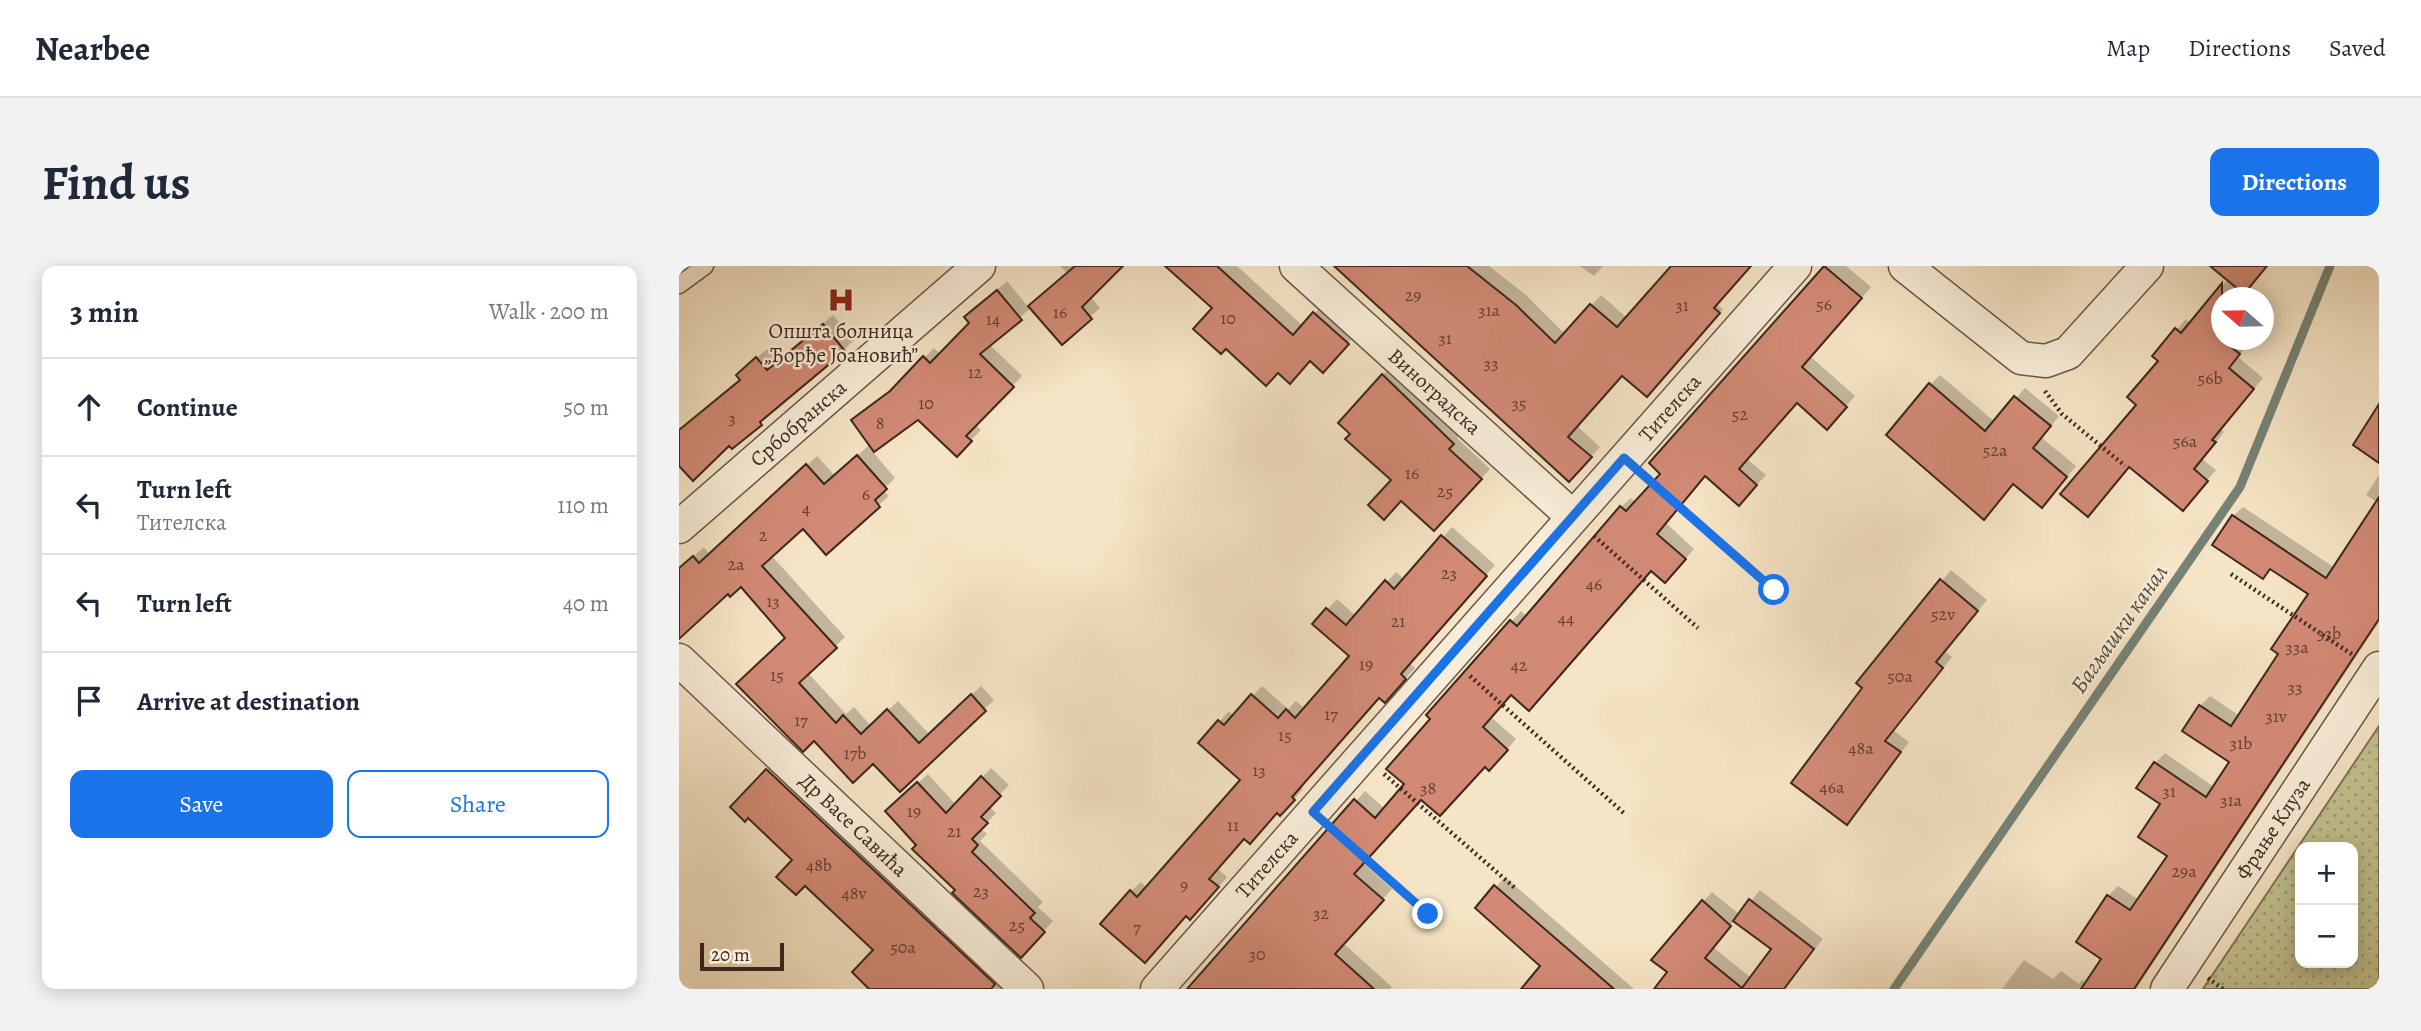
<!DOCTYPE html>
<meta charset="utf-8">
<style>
:root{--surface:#fff;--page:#f2f2f3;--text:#1f2937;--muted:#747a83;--line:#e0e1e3;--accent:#1a73e8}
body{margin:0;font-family:Alegreya,serif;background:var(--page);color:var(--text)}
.controls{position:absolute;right:21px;bottom:21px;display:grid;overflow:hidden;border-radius:14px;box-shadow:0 4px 18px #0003}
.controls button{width:63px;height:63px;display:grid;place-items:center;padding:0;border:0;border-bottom:2px solid var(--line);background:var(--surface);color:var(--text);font:35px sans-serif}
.compass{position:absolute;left:1532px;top:21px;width:63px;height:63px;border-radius:50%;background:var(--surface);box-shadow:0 4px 18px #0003;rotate:290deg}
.scale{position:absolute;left:21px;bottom:18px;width:84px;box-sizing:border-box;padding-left:7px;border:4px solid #3e271d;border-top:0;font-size:19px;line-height:24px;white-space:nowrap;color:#3e271d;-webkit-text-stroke:5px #f8edd9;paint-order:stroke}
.stop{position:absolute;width:21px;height:21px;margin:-16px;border:5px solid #1a73e8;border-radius:50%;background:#fff}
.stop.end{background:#1a73e8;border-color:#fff;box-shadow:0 2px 7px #0008}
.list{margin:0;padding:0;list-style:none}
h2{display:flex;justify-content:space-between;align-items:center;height:91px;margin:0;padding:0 28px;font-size:30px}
h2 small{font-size:23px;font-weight:400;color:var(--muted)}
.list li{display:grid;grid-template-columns:46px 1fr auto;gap:21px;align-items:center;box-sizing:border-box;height:98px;padding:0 28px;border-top:2px solid var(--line)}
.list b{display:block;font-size:26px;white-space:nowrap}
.list p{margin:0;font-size:23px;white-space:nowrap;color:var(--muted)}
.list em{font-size:23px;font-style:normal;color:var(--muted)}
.actions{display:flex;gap:14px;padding:21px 28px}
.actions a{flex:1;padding:16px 0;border:2px solid var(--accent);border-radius:14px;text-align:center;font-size:24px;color:var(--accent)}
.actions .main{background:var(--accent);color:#fff}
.icon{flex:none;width:38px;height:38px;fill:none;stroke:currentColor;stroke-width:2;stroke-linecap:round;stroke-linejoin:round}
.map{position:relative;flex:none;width:1700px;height:723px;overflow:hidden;border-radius:14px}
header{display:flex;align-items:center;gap:42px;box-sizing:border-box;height:98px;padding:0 35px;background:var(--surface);border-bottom:2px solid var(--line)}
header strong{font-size:33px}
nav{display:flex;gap:38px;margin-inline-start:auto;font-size:24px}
.intro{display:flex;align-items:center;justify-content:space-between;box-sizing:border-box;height:168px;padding:0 42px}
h1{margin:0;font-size:49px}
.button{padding:18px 32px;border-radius:14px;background:var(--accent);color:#fff;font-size:24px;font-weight:700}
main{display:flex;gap:42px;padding:0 42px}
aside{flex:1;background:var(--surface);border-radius:14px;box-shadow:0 4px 18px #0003}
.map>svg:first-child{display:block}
</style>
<header>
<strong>Nearbee</strong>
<nav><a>Map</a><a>Directions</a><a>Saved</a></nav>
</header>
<div class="intro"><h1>Find us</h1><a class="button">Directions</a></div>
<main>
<aside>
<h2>3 min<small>Walk · 200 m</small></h2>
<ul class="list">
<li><svg class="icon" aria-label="ahead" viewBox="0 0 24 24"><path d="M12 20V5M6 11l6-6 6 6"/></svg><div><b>Continue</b></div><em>50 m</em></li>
<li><svg class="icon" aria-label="left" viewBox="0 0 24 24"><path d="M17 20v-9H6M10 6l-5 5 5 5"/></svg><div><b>Turn left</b><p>Тителска</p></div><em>110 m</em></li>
<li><svg class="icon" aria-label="left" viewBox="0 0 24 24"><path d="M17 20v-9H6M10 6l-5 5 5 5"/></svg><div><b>Turn left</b></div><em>40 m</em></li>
<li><svg class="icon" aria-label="arrive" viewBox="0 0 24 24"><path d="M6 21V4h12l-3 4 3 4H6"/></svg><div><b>Arrive at destination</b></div></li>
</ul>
<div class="actions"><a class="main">Save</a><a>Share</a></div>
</aside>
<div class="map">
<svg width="1700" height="723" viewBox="0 0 1700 723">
<defs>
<pattern id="grass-dots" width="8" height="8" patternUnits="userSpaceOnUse" patternTransform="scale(1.75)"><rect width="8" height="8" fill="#c2c290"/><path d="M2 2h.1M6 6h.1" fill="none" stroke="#9f9e75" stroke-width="1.8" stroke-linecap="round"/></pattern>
</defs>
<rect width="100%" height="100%" fill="#f5e4c5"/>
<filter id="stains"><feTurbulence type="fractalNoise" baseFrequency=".00286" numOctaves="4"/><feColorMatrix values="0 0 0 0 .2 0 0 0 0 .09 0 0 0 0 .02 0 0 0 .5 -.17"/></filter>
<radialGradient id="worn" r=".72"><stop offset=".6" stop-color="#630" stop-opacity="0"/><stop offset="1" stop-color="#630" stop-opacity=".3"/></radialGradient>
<!-- grass -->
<path fill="url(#grass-dots)" stroke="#807456" stroke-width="2" fill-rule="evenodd" d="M1700,460V723H1524ZM1621,581H1674V697H1621Z"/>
<!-- shadow -->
<g fill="#0003" fill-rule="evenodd">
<path d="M381,0H441L411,30L421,42L383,76L353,41L310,78L343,110L296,159L302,164L278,189L239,151L174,154L221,116L255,82L262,89L292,58L297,42L328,15L350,42L388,7Z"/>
<path d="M489,0H558L624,60L645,37L678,67L653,95L631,94L535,42Z"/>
<path d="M657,0H810L847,29L886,68L922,29L948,52L991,5L1044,43L978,119L944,108L898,160L921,181L900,204Z"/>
<path d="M901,0H924L915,10Z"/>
<path d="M1147,0H1167L1192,21L1131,90L1176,130L1157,152L1119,136L1068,193L1087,209L1069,228L1026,208L987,257L1015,283L996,305L973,303L833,427L812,451L837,473L820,493L743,532L684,597L713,623L664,677L713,721L711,723H509L686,525L706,543L727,518L754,452L750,449L842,345L848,350L942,241L952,232L957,237L984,207L972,197Z"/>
<path d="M1533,0H1587L1561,32H1542V74H1564L1569,78L1559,91L1584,112L1542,163L1545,166L1523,193L1537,204L1513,233L1459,139L1481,94L1475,90L1507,53L1512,58L1549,13Z"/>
<path d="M154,49L175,74L165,84L53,181L50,178L0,198V165L63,113L69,99L88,83L98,96Z"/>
<path d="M713,99L783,167L778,172L811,203L765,253L714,214L704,109Z"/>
<path d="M1261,109L1316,156L1346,122L1380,150L1363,172L1397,200L1372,230L1335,217L1305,251L1251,119Z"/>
<path d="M189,180L216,212L204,224L210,230L147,286L124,260L92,289L166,371L129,407L167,448L175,441L192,460L219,435L251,469L302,420L315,434L221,523L194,495L135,473L69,408L108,371L62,319L49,325L0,367V304L25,281L31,289L138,190L156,210Z"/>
<path d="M1700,209V356L1457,723H1323L1345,694L1374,713L1382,705L1400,718L1403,714L1408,717L1425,692L1429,630L1439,620L1460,634L1490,590L1476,497L1486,487L1535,521L1552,495L1521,440L1531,430L1561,450L1602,388L1631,327L1593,302L1584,311L1554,250L1564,241L1656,302L1699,237L1687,229Z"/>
<path d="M773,261L816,299L730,397L736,402L715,425L701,431L621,520L624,523L611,538L565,571L538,602L548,611L521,642L508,648L475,685L452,625L462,616L468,622L563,514L521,477L550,445L555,450L583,420L609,443L617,435L626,443L672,390L635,358L658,333L677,350L717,306L726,314Z"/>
<path d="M1272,304L1308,334L1265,385L1273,391L1214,464L1230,476L1168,557L1185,422L1179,417Z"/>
<path d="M97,495L338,723H193L196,684L116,593L69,550L54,541Z"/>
<path d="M312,502L330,519L310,540L317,547L302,563L308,568L301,575L364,636L359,641L374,655L342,689L239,579L218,536L249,508L277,539Z"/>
<path d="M826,611L955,723H844L864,700L817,621Z"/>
<path d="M1081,624L1144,673L1112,711L1099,723H977L991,706L1024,636L1033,626L1061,649ZM1056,654L1094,682L1072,712L1034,681Z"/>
</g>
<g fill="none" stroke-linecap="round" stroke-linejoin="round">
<!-- stream -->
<path stroke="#768276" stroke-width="9" d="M1215,723L1561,221L1651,0"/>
</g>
<!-- building -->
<g fill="#d28a75" stroke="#3e271d" stroke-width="2">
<path d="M396,0H444L403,41L413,53L383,79L349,40Z"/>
<path d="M486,0H538L614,69L634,46L670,78L644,107L631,95L611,118L599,107L587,120L547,83L542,88L514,63L533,42Z"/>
<path d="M655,0H788L837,39L876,77L911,38L938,61L992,0H1072L1035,42L1041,47L968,131L943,110L889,171L913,191L890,216Z"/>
<path d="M1145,0L1183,32L1123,101L1168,141L1148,164L1118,137L1060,203L1078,219L1060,240L1026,210L978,268L1007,293L986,317L972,305L850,445L832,429L804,461L829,484L810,505L806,501L761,550L742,534L675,608L705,634L656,688L695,723H508L675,533L696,552L725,518L707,503L751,453L747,449L831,354L838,360L941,240L947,245L981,208L970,197Z"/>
<path d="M1531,0H1588L1565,28Z"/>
<path d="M1543,17V74L1561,88L1550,102L1575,123L1533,174L1537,176L1515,203L1529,215L1504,245L1450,201L1409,251L1381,228L1457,139L1448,131L1479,95L1473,90L1496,62L1502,67Z"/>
<path d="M318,24L343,54L301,88L335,121L287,170L293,175L278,191L239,154L195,186L172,154L211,125L244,90L251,97L290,57L285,51Z"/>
<path d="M144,58L166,85L81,156L83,159L53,183L50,180L14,215L0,200V164L61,114L57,109L77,91L88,104Z"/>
<path d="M703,108L775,178L770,183L803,213L755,265L722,235L705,254L689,239L712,214L666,173L671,168L659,157Z"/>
<path d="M1250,117L1306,165L1335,130L1372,160L1354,182L1388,211L1363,242L1334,218L1305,254L1207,169Z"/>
<path d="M1700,138V197L1674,179Z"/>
<path d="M178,189L208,223L196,234L201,241L147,289L124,263L83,300L158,382L120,417L157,457L164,449L182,468L208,443L240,477L292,428L307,445L221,526L194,498L174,517L135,475L124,486L57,418L106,372L62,321L51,331L49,328L0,373V302L14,290L20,297L127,198L145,218Z"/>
<path d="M1700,231V353L1455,723H1402L1422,693L1397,676L1428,629L1451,644L1488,590L1459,571L1481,538L1457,522L1475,496L1527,531L1550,496L1503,465L1520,439L1552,460L1599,388L1592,383L1629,328L1591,303L1584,313L1533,279L1553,249L1647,312Z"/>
<path d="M762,269L808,310L722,408L727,413L706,437L700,432L613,531L616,534L601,550L598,547L571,578L565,573L530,613L540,621L511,654L507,650L466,697L421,658L451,624L458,631L561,514L519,477L539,454L545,459L572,428L599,452L607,443L616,452L670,390L633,358L647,342L667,359L706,314L715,323Z"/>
<path d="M1261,313L1299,345L1257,396L1264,402L1206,475L1222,486L1168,559L1112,517L1183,422L1177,417Z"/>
<path d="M87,503L316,718L312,723H190L173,706L194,684L126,620L117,629L97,611L113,594L69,552L66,556L51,541Z"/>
<path d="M302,510L322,530L302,551L309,557L293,573L299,579L293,586L356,647L351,652L366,666L342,692L273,627L276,624L233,583L237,579L206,545L238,516L267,547Z"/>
<path d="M815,619L935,723H842L861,700L796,642Z"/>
<path d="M1070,633L1135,683L1105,723H975L988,706L972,694L1023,634L1052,660L1026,692L1063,722L1092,683L1054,655Z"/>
</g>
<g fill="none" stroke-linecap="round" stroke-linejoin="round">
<defs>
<path id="lane" d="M0,19L26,0"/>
<g id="street">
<path id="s1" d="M617,0L893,250"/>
<path d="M1226,0L1342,92L1367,95L1389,87L1468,0"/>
<path id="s2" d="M0,261L300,0"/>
<path id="s3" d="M0,394L348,723"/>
<path id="s4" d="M478,723L1116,0"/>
<path id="s5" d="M1488,723L1700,402"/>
</g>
</defs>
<!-- lane casing -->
<use href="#lane" stroke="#6c5647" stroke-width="19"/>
<!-- street casing -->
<use href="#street" stroke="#6c5647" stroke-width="35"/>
<!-- path -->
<g stroke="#3e271d" stroke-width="4.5" stroke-dasharray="2 3.5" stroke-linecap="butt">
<path d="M1366,125L1383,148L1446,200"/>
<path d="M967,211L1095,324"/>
<path d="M915,270L1019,362"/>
<path d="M1552,308L1674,389"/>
<path d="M791,410L947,549"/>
<path d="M705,508L836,622"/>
<path d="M655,565L749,648"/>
<path d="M1529,712L1544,723"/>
</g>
<!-- lane -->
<use href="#lane" stroke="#f8edd9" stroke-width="16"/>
<!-- street -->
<use href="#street" stroke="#f8edd9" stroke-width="32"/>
</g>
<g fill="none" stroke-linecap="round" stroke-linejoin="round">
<!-- route -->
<path stroke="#1a73e8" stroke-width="9" d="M749,648L634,546L945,192L1095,324"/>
</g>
<!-- icons -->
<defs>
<symbol id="hospital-bare" viewBox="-9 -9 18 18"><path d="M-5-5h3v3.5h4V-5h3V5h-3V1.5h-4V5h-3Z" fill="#8f2418" stroke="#f8edd9" stroke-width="2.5" paint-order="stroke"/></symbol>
</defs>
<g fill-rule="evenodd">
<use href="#hospital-bare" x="143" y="15" width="38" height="38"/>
</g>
<g text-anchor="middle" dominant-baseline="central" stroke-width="5" stroke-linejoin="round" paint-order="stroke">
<!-- number labels -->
<g font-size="18" fill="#634033">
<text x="734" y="29">29</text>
<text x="1145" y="38">56</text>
<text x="1003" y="39">31</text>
<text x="810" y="44">31a</text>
<text x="381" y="46">16</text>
<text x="549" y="52">10</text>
<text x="314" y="53">14</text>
<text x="766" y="72">31</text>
<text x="812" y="97">33</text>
<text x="296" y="106">12</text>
<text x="1531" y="112">56b</text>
<text x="247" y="137">10</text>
<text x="840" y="137">35</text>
<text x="1061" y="148">52</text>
<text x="53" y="152">3</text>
<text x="201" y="157">8</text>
<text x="1506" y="175">56a</text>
<text x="1316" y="184">52a</text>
<text x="733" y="207">16</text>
<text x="766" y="225">25</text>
<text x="187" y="228">6</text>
<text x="127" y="242">4</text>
<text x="84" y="269">2</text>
<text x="57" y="298">2a</text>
<text x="770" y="307">23</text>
<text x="915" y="318">46</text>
<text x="94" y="335">13</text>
<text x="1264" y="348">52v</text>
<text x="887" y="352">44</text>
<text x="719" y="355">21</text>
<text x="1650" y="367">33b</text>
<text x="1618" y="381">33a</text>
<text x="687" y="398">19</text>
<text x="840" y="399">42</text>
<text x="98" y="409">15</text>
<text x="1221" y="410">50a</text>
<text x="1616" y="421">33</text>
<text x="652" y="448">17</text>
<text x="1597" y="450">31v</text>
<text x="122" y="454">17</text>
<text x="606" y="469">15</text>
<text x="1562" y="477">31b</text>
<text x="1182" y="482">48a</text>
<text x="176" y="487">17b</text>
<text x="580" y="504">13</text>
<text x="1153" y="521">46a</text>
<text x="749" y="522">38</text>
<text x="1490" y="525">31</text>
<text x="1552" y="534">31a</text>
<text x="235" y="545">19</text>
<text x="554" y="559">11</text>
<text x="275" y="565">21</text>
<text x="140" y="599">48b</text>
<text x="1505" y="605">29a</text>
<text x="505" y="619">9</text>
<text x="302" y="625">23</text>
<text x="175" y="627">48v</text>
<text x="642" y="647">32</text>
<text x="338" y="659">25</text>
<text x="458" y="661">7</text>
<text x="224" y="681">50a</text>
<text x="578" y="688">30</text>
</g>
<!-- poi labels -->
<g font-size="21" fill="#3e271d" stroke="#f8edd9">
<text x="162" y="65">Општа болница<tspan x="162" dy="24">„Ђорђе Јоановић”</tspan></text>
</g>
<!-- street labels -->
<g font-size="21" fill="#3e271d" stroke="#f8edd9">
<text stroke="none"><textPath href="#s1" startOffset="187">Виноградска</textPath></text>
<text stroke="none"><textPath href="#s4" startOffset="775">Тителска</textPath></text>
<text stroke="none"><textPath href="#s2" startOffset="158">Србобранска</textPath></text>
<text stroke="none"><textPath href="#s3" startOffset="240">Др Васе Савића</textPath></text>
<text stroke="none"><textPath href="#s5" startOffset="192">Фрање Клуза</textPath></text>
<text stroke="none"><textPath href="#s4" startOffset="166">Тителска</textPath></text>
</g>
<!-- water labels -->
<g font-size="23" font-style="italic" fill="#564d42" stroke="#f8edd9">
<text transform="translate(1440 363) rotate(-55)">Багљашки канал</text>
</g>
</g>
<rect width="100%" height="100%" filter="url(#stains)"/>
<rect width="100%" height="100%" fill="url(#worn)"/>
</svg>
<div class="controls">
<button>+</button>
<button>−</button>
</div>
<svg class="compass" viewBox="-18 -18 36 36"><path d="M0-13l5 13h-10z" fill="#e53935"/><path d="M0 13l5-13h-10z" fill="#747a83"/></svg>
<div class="scale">20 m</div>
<div class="stop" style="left:1095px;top:324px"></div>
<div class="stop end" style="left:749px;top:648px"></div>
</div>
</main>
